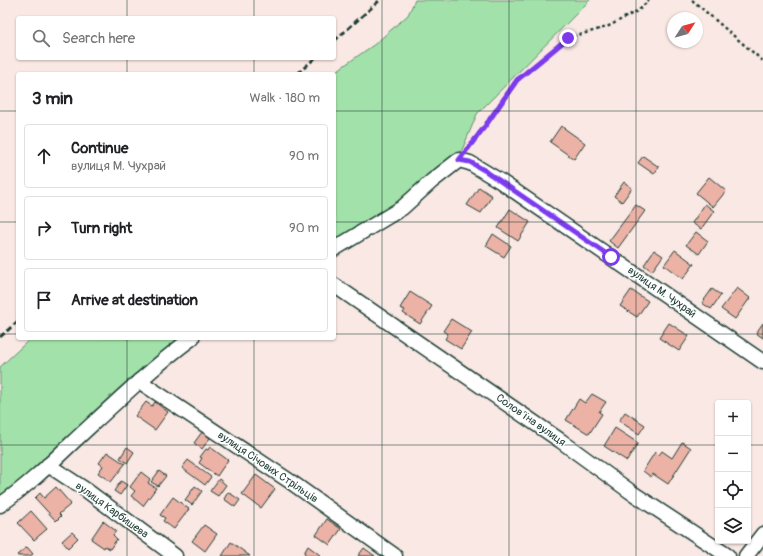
<!DOCTYPE html>
<meta charset="utf-8">
<style>
:root{--surface:#fff;--page:#f6f6f6;--text:#202124;--muted:#757577;--line:#e0e0e0}
body{margin:0;font-family:Pangolin,sans-serif;background:var(--page);color:var(--text)}
.controls{position:absolute;right:12px;bottom:12px;display:grid;overflow:hidden;border-radius:4px;box-shadow:0 1px 3px #0004}
.controls button{width:36px;height:36px;display:grid;place-items:center;padding:0;border:0;border-bottom:1px solid var(--line);background:var(--surface);color:var(--text);font:20px sans-serif}
.compass{position:absolute;left:667px;top:12px;width:36px;height:36px;border-radius:50%;background:var(--surface);box-shadow:0 1px 3px #0004;rotate:54deg}
.stop{position:absolute;width:12px;height:12px;margin:-9px;border:3px solid #7c3aed;border-radius:50%;background:#fff}
.stop.end{background:#7c3aed;border-color:#fff;box-shadow:0 1px 4px #0008}
.list{margin:0;padding:0;list-style:none}
h2{display:flex;justify-content:space-between;align-items:center;height:52px;margin:0;padding:0 16px;font-size:17px}
h2 small{font-size:13px;font-weight:400;color:var(--muted)}
.list li{display:grid;grid-template-columns:26px 1fr auto;gap:12px;align-items:center;box-sizing:border-box;height:64px;margin:0 8px 8px;padding:0 8px;border:1px solid var(--line);border-radius:4px}
.list b{display:block;font-size:15px;white-space:nowrap}
.list p{margin:0;font-size:13px;white-space:nowrap;color:var(--muted)}
.list em{font-size:13px;font-style:normal;color:var(--muted)}
.icon{flex:none;width:22px;height:22px;fill:none;stroke:currentColor;stroke-width:2;stroke-linecap:round;stroke-linejoin:round}
.map{position:relative;flex:none;width:763px;height:556px;overflow:hidden}
.search{position:absolute;background:var(--surface);box-shadow:0 1px 3px #0004;left:16px;top:16px;width:320px;height:44px;display:flex;align-items:center;gap:10px;box-sizing:border-box;padding:0 14px;border-radius:4px;color:var(--muted);font-size:15px}
.panel{position:absolute;background:var(--surface);box-shadow:0 1px 3px #0004;left:16px;top:72px;width:320px;height:268px;border-radius:4px}
.map>svg:first-child{display:block}
</style>
<div class="map">
<svg width="763" height="556" viewBox="0 0 763 556">
<rect width="100%" height="100%" fill="#f9e8e4"/>
<filter id="ink" filterUnits="userSpaceOnUse"><feTurbulence type="fractalNoise" baseFrequency=".025" numOctaves="2"/><feDisplacementMap in="SourceGraphic" scale="8" xChannelSelector="R" yChannelSelector="G"/><feConvolveMatrix kernelMatrix="1 2 1 2 8 2 1 2 1" color-interpolation-filters="sRGB"/></filter>
<g filter="url(#ink)">
<!-- green -->
<g fill="#a2e1a9" stroke="#608f6e">
<path d="M415,0H590L477,114L462,150L396,206L334,244V74H332L375,44L408,15Z"/>
<path d="M31,338H184L41,465L0,499V367Z"/>
</g>
<!-- building -->
<g fill="#ecb2a6" stroke="#1f3d34">
<path d="M561,126L585,143L574,159L550,142Z"/>
<path d="M643,156L659,167L654,174L638,163Z"/>
<path d="M709,177L726,191L713,207L696,193Z"/>
<path d="M624,182L632,188L622,202L614,196Z"/>
<path d="M479,187L492,196L481,213L467,205Z"/>
<path d="M705,204L714,211L701,229L692,223Z"/>
<path d="M636,205L645,211L618,248L609,241Z"/>
<path d="M510,209L530,222L518,241L498,228Z"/>
<path d="M696,232L708,241L699,254L686,245Z"/>
<path d="M493,234L511,246L504,257L486,246Z"/>
<path d="M654,250L663,256L652,271L644,265Z"/>
<path d="M675,250L694,264L683,279L664,265Z"/>
<path d="M737,288L750,298L735,319L721,309Z"/>
<path d="M712,289L721,295L711,309L702,303Z"/>
<path d="M631,290L648,301L637,317L620,306Z"/>
<path d="M410,292L432,306L420,324L403,313L405,310L400,308Z"/>
<path d="M451,319L472,332L461,349L445,339L448,334L443,331Z"/>
<path d="M669,323L689,336L679,351L659,338Z"/>
<path d="M763,323V338L756,333Z"/>
<path d="M592,394L606,402L599,412L602,414L589,434L566,420L579,399L585,403Z"/>
<path d="M146,402L152,406L155,402L168,412L155,430L135,416Z"/>
<path d="M625,412L645,425L639,434L619,421Z"/>
<path d="M615,428L638,443L627,461L604,446Z"/>
<path d="M202,432L210,438L202,449L194,443Z"/>
<path d="M682,442L691,448L668,484L653,474L651,477L643,471L655,452L659,455L662,451L672,458Z"/>
<path d="M127,447L134,452L127,463L120,458Z"/>
<path d="M210,447L228,460L217,476L199,463L202,458L200,457L206,449L208,450Z"/>
<path d="M107,452L125,464L111,482L98,473L103,466L99,463Z"/>
<path d="M188,460L211,477L205,485L182,468Z"/>
<path d="M159,471L166,476L158,486L151,482Z"/>
<path d="M141,472L150,479L148,483L156,488L143,506L131,496L135,491L130,487Z"/>
<path d="M256,475L275,489L261,508L242,494Z"/>
<path d="M219,479L226,485L218,496L210,491Z"/>
<path d="M121,481L127,485L120,495L114,491Z"/>
<path d="M195,486L202,491L192,505L185,500Z"/>
<path d="M56,487L71,504L59,514L61,516L56,521L35,498L40,493L44,498Z"/>
<path d="M228,492L240,500L235,507L224,499Z"/>
<path d="M173,497L189,509L174,529L163,521L165,518L160,515Z"/>
<path d="M31,511L47,529L34,540L18,523Z"/>
<path d="M327,519L341,529L330,545L316,535Z"/>
<path d="M103,521L116,531L113,535L117,539L110,549L105,546L104,548L91,539Z"/>
<path d="M204,525L217,534L205,551L192,541Z"/>
<path d="M72,532L78,538L68,548L62,541Z"/>
<path d="M231,542L250,556H222Z"/>
<path d="M308,546L320,555V556H308L304,553Z"/>
<path d="M27,547L33,554L30,556H18L17,555Z"/>
<path d="M364,548L375,556H358Z"/>
</g>
<g fill="none" stroke-linecap="round" stroke-linejoin="round">
<defs>
<g id="minor">
<path d="M334,249L402,208L432,181L459,160L470,163L500,181L763,362"/>
<path d="M334,285L561,441L631,492L728,556"/>
<path d="M139,381L291,482L395,556"/>
<path d="M48,465L86,490L175,556"/>
<path d="M0,505C26,487 49,465 72,443C111,407 149,370 192,338"/>
<path d="M746,556L763,534"/>
</g>
</defs>
<!-- minor casing -->
<use href="#minor" stroke="#1f3d34" stroke-width="17"/>
<!-- path -->
<g stroke="#1f3d34" stroke-width="2.5" stroke-dasharray="3 3" stroke-linecap="butt">
<path d="M692,0L763,61"/>
<path d="M468,149L517,80L568,38L607,27L639,10L649,0"/>
</g>
<!-- minor -->
<use href="#minor" stroke="#fff" stroke-width="14"/>
<!-- rail -->
<g stroke="#1f3d34" stroke-width="3" stroke-dasharray="6 3" stroke-linecap="butt">
<path d="M334,41L380,0"/>
<path d="M297,74L315,58"/>
<path d="M0,337L18,321"/>
</g>
</g>
</g>
<g fill="none" stroke-linecap="round" stroke-linejoin="round" filter="url(#ink)">
<!-- route -->
<path stroke="#7c3aed" stroke-width="5" d="M568,38L517,80L486,125L459,160L470,162L484,170L611,257"/>
</g>
<!-- grid -->
<path fill="none" stroke="#1f3d34" stroke-width="1" stroke-opacity="0.55" d="M127,0V18M254,0V18M382,0V556M509,0V556M636,0V556M127,58V74M254,58V74M0,111H18M334,111H763M0,222H18M334,222H763M0,334H18M334,334H763M127,338V556M254,338V556M0,445H718M748,445H763"/>
<g text-anchor="middle" dominant-baseline="central" stroke-width="3" stroke-linejoin="round" paint-order="stroke">
<!-- street labels -->
<g font-size="11" fill="#1f3d34" stroke="#fff">
<text transform="translate(662 292) rotate(35)">вулиця М. Чухрай</text>
<text transform="translate(531 420) rotate(35)">Соловʼїна вулиця</text>
<text transform="translate(268 467) rotate(34)">вулиця Січових Стрільців</text>
<text transform="translate(112 510) rotate(36)">вулиця Карбишева</text>
</g>
</g>
</svg>
<div class="controls">
<button>+</button>
<button>−</button>
<button><svg class="icon" aria-label="locate" viewBox="0 0 24 24"><circle cx="12" cy="12" r="6"/><path d="M12 2v4M12 18v4M2 12h4M18 12h4"/></svg></button>
<button><svg class="icon" aria-label="layers" viewBox="0 0 24 24"><path d="M12 4l9 5-9 5-9-5zM3 14l9 5 9-5"/></svg></button>
</div>
<svg class="compass" viewBox="-18 -18 36 36"><path d="M0-13l5 13h-10z" fill="#e53935"/><path d="M0 13l5-13h-10z" fill="#757577"/></svg>
<div class="stop" style="left:611px;top:257px"></div>
<div class="stop end" style="left:568px;top:38px"></div>
<div class="search"><svg class="icon" aria-label="search" viewBox="0 0 24 24"><circle cx="10" cy="10" r="6"/><path d="M15 15l6 6"/></svg>Search here</div>
<section class="panel">
<h2>3 min<small>Walk · 180 m</small></h2>
<ul class="list">
<li><svg class="icon" aria-label="ahead" viewBox="0 0 24 24"><path d="M12 20V5M6 11l6-6 6 6"/></svg><div><b>Continue</b><p>вулиця М. Чухрай</p></div><em>90 m</em></li>
<li><svg class="icon" aria-label="right" viewBox="0 0 24 24"><path d="M7 20v-9h11M14 6l5 5-5 5"/></svg><div><b>Turn right</b></div><em>90 m</em></li>
<li><svg class="icon" aria-label="arrive" viewBox="0 0 24 24"><path d="M6 21V4h12l-3 4 3 4H6"/></svg><div><b>Arrive at destination</b></div></li>
</ul>
</section>
</div>
